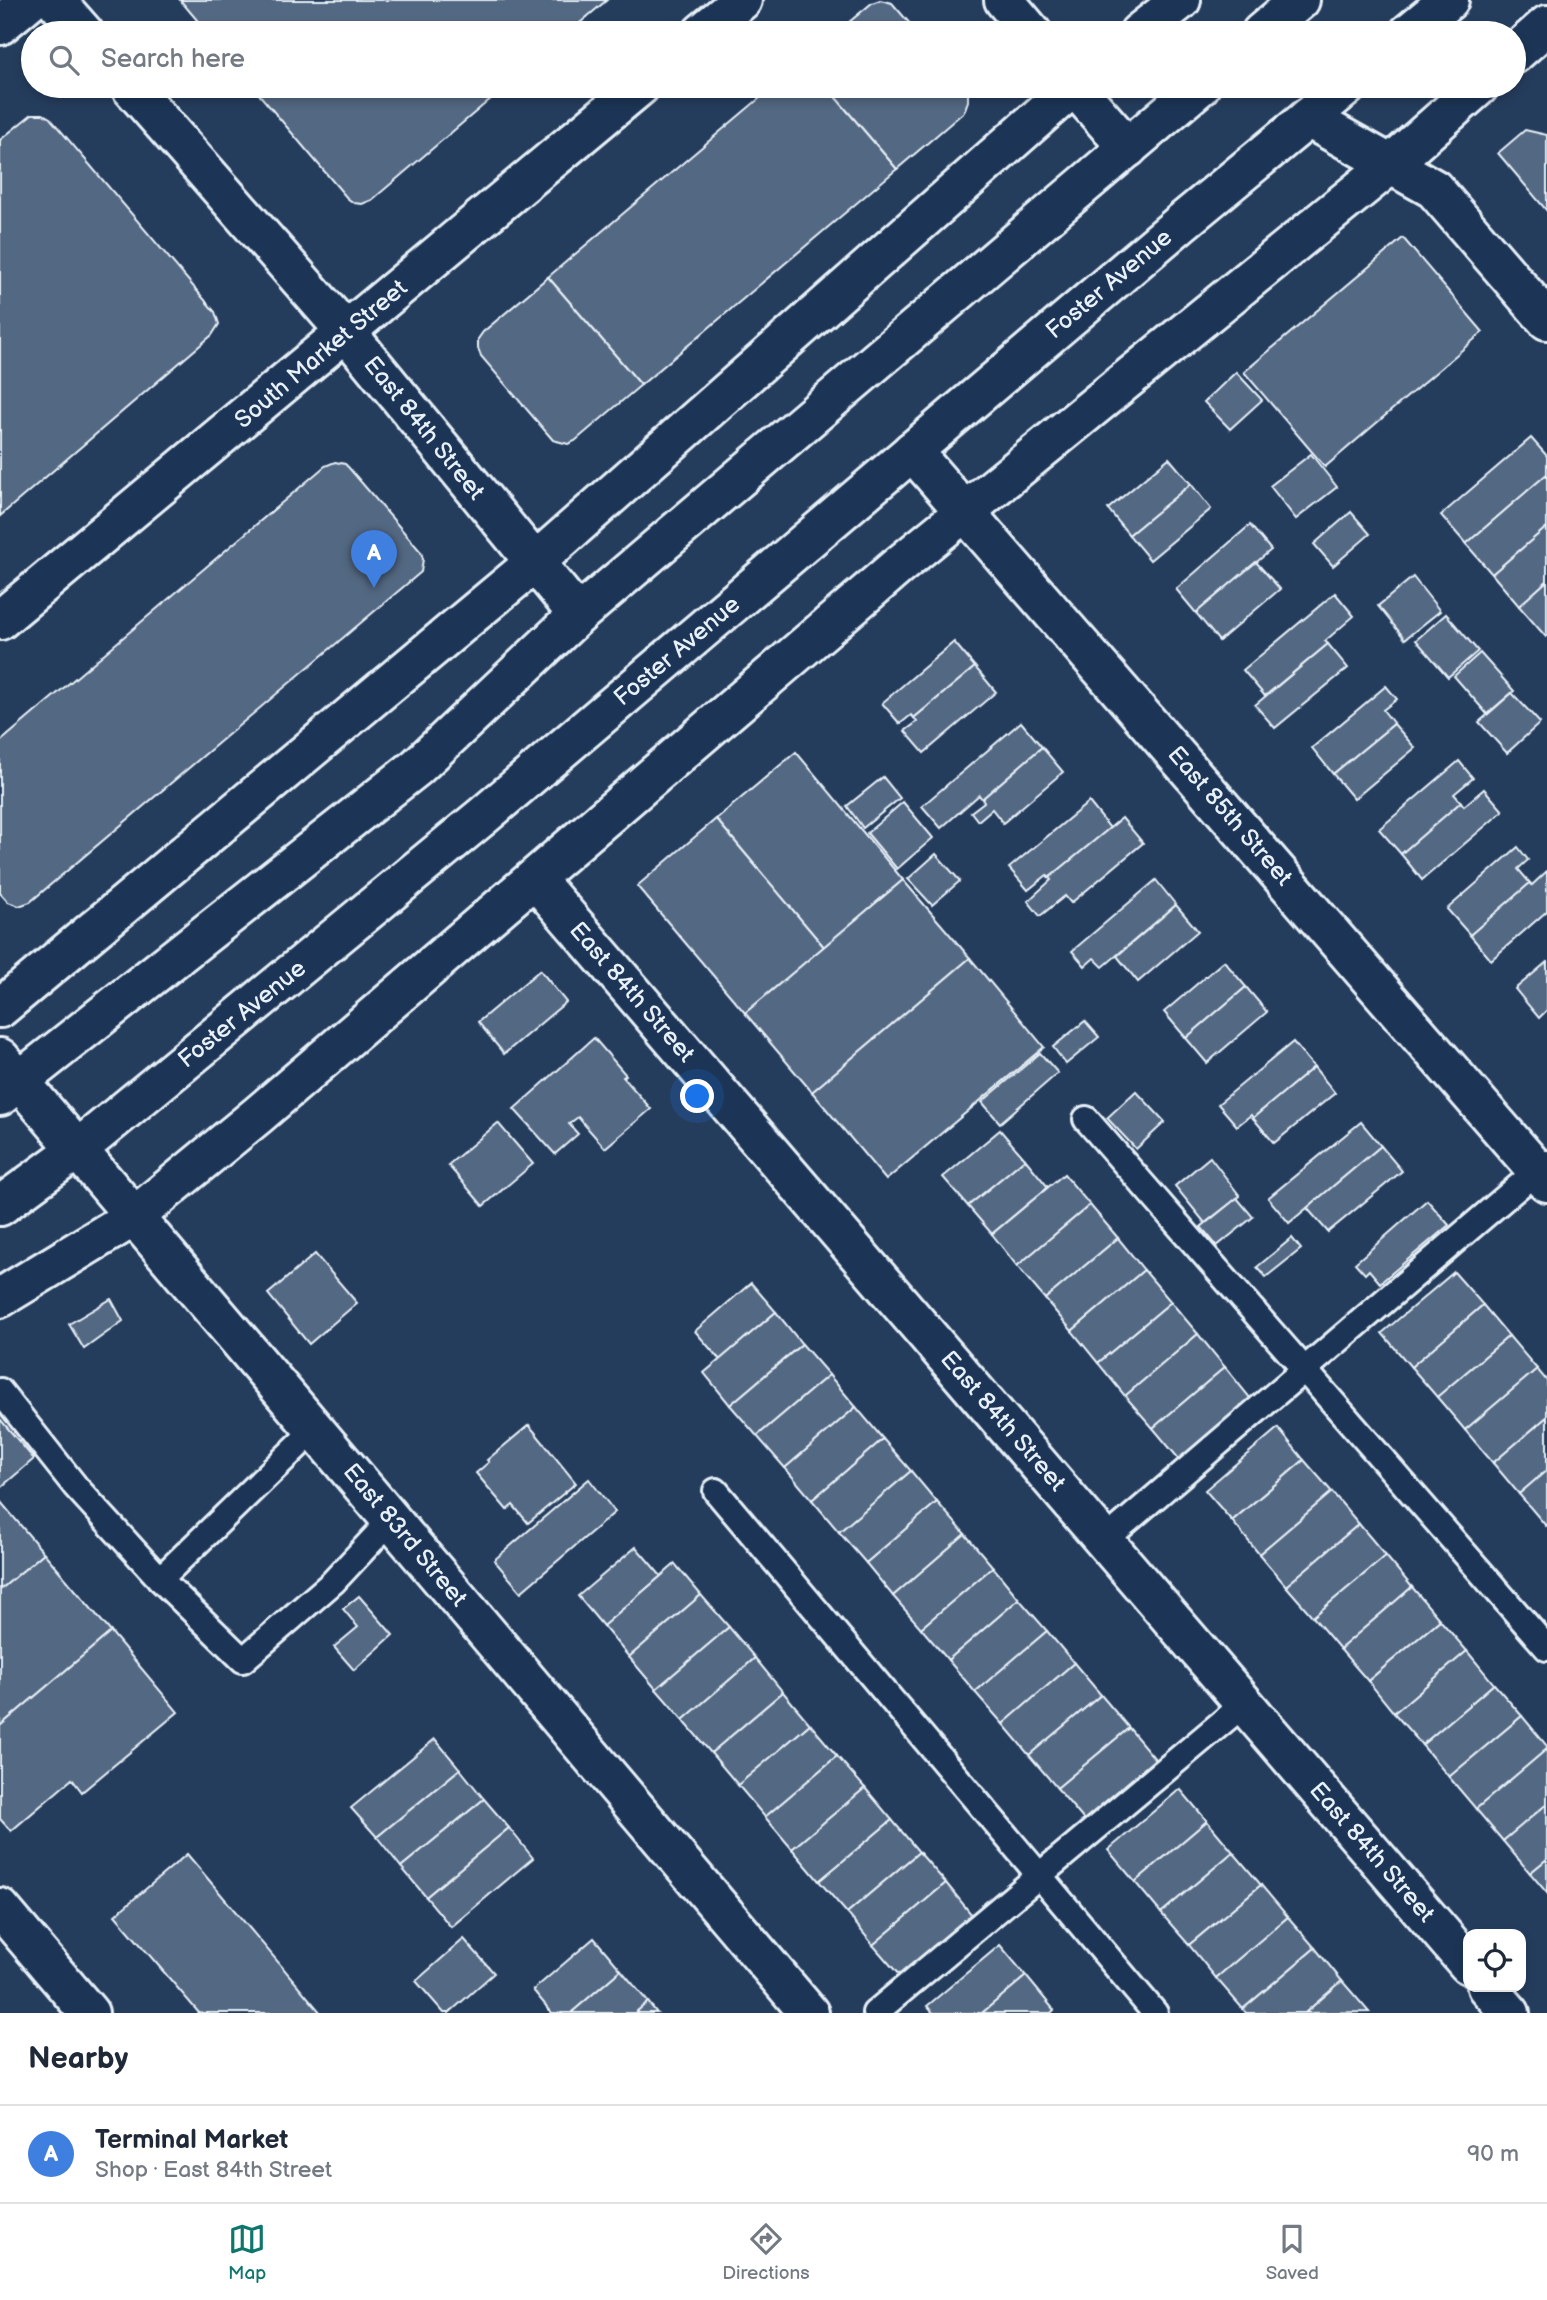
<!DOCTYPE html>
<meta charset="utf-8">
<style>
:root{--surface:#fff;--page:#f2f2f3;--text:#1f2937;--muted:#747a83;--line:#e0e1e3;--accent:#0f766e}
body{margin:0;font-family:"Balsamiq Sans",sans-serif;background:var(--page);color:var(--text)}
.controls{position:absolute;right:21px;bottom:21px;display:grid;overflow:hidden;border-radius:14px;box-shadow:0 4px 10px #0003}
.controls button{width:63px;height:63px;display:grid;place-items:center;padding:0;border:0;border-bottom:2px solid var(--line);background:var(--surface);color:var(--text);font:35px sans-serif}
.you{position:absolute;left:698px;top:1097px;width:24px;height:24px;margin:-18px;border:5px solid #fff;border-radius:50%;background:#1a73e8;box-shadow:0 0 0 10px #1a73e833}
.badge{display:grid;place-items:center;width:46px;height:46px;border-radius:50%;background:var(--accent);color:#fff;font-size:23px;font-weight:700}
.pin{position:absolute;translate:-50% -58px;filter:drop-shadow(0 2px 4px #0008)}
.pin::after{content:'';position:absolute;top:37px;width:24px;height:21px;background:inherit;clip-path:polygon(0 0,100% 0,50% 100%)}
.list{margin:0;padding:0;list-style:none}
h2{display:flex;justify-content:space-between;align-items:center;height:91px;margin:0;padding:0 28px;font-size:30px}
h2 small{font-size:23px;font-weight:400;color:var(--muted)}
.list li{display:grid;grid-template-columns:46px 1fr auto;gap:21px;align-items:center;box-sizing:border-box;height:98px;padding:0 28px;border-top:2px solid var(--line)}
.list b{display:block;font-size:26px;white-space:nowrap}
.list p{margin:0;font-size:23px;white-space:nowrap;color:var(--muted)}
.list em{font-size:23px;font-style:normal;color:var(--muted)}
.icon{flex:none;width:38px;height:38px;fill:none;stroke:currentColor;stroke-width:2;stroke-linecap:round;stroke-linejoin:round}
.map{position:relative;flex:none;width:1547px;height:2013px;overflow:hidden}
.search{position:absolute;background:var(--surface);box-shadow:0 4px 10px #0003;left:21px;right:21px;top:21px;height:77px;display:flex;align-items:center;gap:18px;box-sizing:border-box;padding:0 24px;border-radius:38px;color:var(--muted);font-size:26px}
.sheet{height:189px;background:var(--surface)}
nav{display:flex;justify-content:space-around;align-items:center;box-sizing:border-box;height:98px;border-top:2px solid var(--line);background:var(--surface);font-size:19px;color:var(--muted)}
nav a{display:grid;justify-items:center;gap:4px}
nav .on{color:var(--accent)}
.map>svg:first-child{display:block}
</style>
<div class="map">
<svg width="1547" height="2013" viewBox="0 0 1547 2013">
<rect width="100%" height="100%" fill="#253d5d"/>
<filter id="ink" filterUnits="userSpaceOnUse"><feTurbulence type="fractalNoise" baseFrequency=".0143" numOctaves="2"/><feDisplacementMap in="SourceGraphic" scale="14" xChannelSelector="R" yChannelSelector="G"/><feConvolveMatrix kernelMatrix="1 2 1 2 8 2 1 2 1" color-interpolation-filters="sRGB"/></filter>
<g filter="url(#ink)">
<!-- building -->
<g fill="#536782" stroke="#e8f1f8" stroke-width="2">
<path d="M180,0H607L568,33H208Z"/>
<path d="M880,0L892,3L918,33H836L872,3Z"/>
<path d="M252,86H506L372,200L362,204L354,203L347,198Z"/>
<path d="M774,86H826L897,169L641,385L548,277Z"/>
<path d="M826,86H963L968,93V101L964,112L897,169Z"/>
<path d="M32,114H43L50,118L215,312L219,324L212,335L0,516V140Z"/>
<path d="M1525,130L1547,135V211L1498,153Z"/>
<path d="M1403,238L1483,332L1325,467L1244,372Z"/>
<path d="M548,277L641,385L575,441L568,444L553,440L481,356L478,348V339L483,332Z"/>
<path d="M1236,372L1262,400L1230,429L1204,402Z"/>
<path d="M1531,438L1547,456V474L1466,544L1441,515Z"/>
<path d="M1311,454L1337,487L1296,519L1270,486Z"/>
<path d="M1169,458L1191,484L1129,535L1108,509Z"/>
<path d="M335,462L345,464L349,468L421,552L423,559L421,572L30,902L19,906L8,902L0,893V742L325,466Z"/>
<path d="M1547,474V527L1492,574L1466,544Z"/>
<path d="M1191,484L1211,509L1150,560L1129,535Z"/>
<path d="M1351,512L1370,534L1333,566L1314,544Z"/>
<path d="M1250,525L1271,550L1196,613L1176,589Z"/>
<path d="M1547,527V581L1519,606L1492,574Z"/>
<path d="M1256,562L1280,589L1219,641L1196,613Z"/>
<path d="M1413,577L1440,611L1405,639L1378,606Z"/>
<path d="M1547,581V636L1546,637L1519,606Z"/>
<path d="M1335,593L1354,616L1325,641L1328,644L1265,696L1243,670Z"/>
<path d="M1446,614L1478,651L1448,677L1416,640Z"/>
<path d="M954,642L975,667L914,718L911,715L900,724L882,703Z"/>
<path d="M1328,644L1348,668L1275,728L1255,705Z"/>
<path d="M1480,653L1514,691L1487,714L1454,676Z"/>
<path d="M975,667L996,692L924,753L905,731L917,722L914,718Z"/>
<path d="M1386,686L1397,699L1383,710L1394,724L1333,774L1312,748Z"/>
<path d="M1512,693L1540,723L1507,753L1479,722Z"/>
<path d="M1021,722L1042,747L982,799L979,795L941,828L922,806Z"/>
<path d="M1394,724L1415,748L1354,799L1333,774Z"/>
<path d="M1042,747L1063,772L1003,823L992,809L978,821L971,812L984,802L982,799Z"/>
<path d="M796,752L903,880L824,947L716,819Z"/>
<path d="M1459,761L1473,778L1454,794L1461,802L1401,854L1379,829Z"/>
<path d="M883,777L900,798L863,828L847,806Z"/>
<path d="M1484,789L1503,811L1422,880L1401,854L1461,802L1464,806Z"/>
<path d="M903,802L933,838L897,869L867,833Z"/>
<path d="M1089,802L1110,828L1049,878L1047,875L1028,890L1009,868Z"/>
<path d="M1122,818L1143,843L1071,903L1065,896L1040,916L1028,901L1051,880L1049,878Z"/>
<path d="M716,819L824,947L745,1013L637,886Z"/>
<path d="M1518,847L1528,860L1518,869L1530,883L1470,935L1447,909Z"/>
<path d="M936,854L960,881L932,905L908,879Z"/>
<path d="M1547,871V911L1491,960L1470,935L1530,883L1532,885Z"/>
<path d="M903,880L970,958L812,1092L745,1013Z"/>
<path d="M1156,880L1176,905L1103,967L1094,958L1085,966L1072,951Z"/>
<path d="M1176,905L1198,931L1138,982L1117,956Z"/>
<path d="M970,958L1044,1047L886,1180L812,1092Z"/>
<path d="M1224,961L1246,987L1186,1038L1164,1012Z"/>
<path d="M1547,962V1010L1539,1018L1515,989Z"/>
<path d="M540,970L566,1002L504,1054L478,1022Z"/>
<path d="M1246,987L1267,1012L1207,1063L1186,1038Z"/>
<path d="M1085,1021L1099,1037L1066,1064L1053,1047Z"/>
<path d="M594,1038L626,1075L623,1077L651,1109L605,1148L578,1117L569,1124L578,1134L555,1154L514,1109Z"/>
<path d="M1293,1042L1314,1067L1253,1118L1251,1115L1237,1126L1218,1104Z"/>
<path d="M1040,1053L1058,1073L1000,1123L982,1102Z"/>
<path d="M1314,1067L1335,1093L1274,1143L1253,1118Z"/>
<path d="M1136,1091L1165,1122L1136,1149L1107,1118Z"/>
<path d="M1361,1122L1381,1146L1289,1223L1268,1198Z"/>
<path d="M498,1123L533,1164L483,1206L448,1165Z"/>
<path d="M1000,1130L1025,1159L968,1206L943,1177Z"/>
<path d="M1381,1146L1402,1171L1328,1232L1307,1208Z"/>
<path d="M1210,1157L1240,1196L1205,1223L1175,1186Z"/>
<path d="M1025,1159L1048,1187L992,1234L968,1206Z"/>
<path d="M1064,1174L1090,1205L1017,1266L992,1234Z"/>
<path d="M1237,1198L1253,1217L1217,1246L1201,1227Z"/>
<path d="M1427,1200L1449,1225L1380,1283L1369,1270L1365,1274L1355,1263Z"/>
<path d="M1090,1205L1118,1238L1045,1299L1017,1266Z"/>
<path d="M1118,1238L1144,1270L1072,1331L1045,1299Z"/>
<path d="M1292,1238L1301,1249L1266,1277L1257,1267Z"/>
<path d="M315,1254L357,1303L309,1344L268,1294Z"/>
<path d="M1144,1270L1171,1302L1098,1363L1072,1331Z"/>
<path d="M1454,1272L1483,1305L1411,1367L1382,1333Z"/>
<path d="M751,1283L776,1312L720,1360L695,1331Z"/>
<path d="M111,1299L123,1321L84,1349L69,1324Z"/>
<path d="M1171,1302L1198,1334L1125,1396L1098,1363Z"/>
<path d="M1483,1305L1509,1336L1437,1397L1411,1367Z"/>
<path d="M776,1312L802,1344L730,1405L704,1373Z"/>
<path d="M1198,1334L1225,1367L1153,1428L1125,1396Z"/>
<path d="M1509,1336L1537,1369L1465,1430L1437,1397Z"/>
<path d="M802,1344L829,1375L757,1436L730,1405Z"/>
<path d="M1225,1367L1251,1399L1179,1459L1153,1428Z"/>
<path d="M1537,1369L1547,1381V1417L1493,1463L1465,1430Z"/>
<path d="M829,1375L856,1407L785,1468L757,1436Z"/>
<path d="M856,1407L883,1439L812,1500L785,1468Z"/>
<path d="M1547,1417V1470L1519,1494L1493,1463Z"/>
<path d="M0,1419L34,1459L0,1488Z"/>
<path d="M529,1425L576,1483L528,1523L513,1505L507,1510L476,1473L489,1462L487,1460Z"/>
<path d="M1278,1428L1304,1460L1232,1521L1205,1490Z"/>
<path d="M883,1439L911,1471L839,1532L812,1500Z"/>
<path d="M1304,1460L1332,1492L1259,1554L1232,1521Z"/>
<path d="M1547,1470V1525L1546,1526L1519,1494Z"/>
<path d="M911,1471L937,1502L866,1563L839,1532Z"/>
<path d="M589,1479L615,1512L521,1592L494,1560Z"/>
<path d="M1332,1492L1359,1524L1286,1586L1259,1554Z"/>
<path d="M0,1501L44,1553L0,1590Z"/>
<path d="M937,1502L965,1534L893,1596L866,1563Z"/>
<path d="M1359,1524L1386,1556L1313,1617L1286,1586Z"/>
<path d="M965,1534L993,1567L921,1628L893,1596Z"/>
<path d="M636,1547L661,1576L603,1626L578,1596Z"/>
<path d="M44,1553L111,1632L0,1726V1590Z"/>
<path d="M1386,1556L1412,1587L1340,1649L1313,1617Z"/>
<path d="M675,1564L701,1595L629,1657L603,1626Z"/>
<path d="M993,1567L1019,1599L948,1660L921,1628Z"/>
<path d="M1412,1587L1440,1620L1368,1681L1340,1649Z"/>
<path d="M701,1595L729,1627L656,1689L629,1657Z"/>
<path d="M359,1596L393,1635L354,1670L334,1647L358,1627L343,1609Z"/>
<path d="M1019,1599L1047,1631L975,1692L948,1660Z"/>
<path d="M1440,1620L1467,1651L1394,1713L1368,1681Z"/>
<path d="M729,1627L755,1658L683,1720L656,1689Z"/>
<path d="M1047,1631L1074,1663L1003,1724L975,1692Z"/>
<path d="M111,1632L178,1712L82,1792L72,1779L11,1831L0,1819V1726Z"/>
<path d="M1467,1651L1494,1684L1422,1745L1394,1713Z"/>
<path d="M755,1658L783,1692L711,1753L683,1720Z"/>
<path d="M1074,1663L1101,1695L1029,1755L1003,1724Z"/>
<path d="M1494,1684L1522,1716L1449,1777L1422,1745Z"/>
<path d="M783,1692L810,1724L738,1785L711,1753Z"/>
<path d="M1101,1695L1129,1728L1057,1788L1029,1755Z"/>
<path d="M1522,1716L1547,1746V1749L1476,1809L1449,1777Z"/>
<path d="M810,1724L837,1756L765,1817L738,1785Z"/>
<path d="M1129,1728L1155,1759L1084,1820L1057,1788Z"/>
<path d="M435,1739L460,1769L377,1837L351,1808Z"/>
<path d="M1547,1749V1804L1503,1841L1476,1809Z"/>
<path d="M837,1756L865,1788L792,1849L765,1817Z"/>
<path d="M460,1769L484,1799L401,1867L377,1837Z"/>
<path d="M865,1788L892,1820L819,1881L792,1849Z"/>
<path d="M1180,1789L1207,1821L1135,1882L1108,1850Z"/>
<path d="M484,1799L509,1828L426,1897L401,1867Z"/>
<path d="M1547,1804V1859L1530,1873L1503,1841Z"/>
<path d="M892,1820L919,1852L847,1913L819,1881Z"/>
<path d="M1207,1821L1233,1852L1161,1913L1135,1882Z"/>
<path d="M509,1828L533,1858L451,1927L426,1897Z"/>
<path d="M919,1852L946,1883L873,1945L847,1913Z"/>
<path d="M1233,1852L1261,1885L1189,1945L1161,1913Z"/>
<path d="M187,1854L321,2013H199L115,1915Z"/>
<path d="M1547,1859V1893L1530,1873Z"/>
<path d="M946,1883L972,1915L900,1976L873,1945Z"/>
<path d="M1261,1885L1288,1917L1216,1978L1189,1945Z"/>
<path d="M1288,1917L1315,1948L1243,2009L1216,1978Z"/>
<path d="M594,1938L621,1970L571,2013H552L533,1990Z"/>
<path d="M464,1939L494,1973L449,2013H444L416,1981Z"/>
<path d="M1000,1945L1026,1976L982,2013H933L927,2006Z"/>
<path d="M1315,1948L1342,1981L1305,2013H1246L1243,2009Z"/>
<path d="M621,1970L648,2002L635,2013H571Z"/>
<path d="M1026,1976L1054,2010L1051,2013H982Z"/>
<path d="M1342,1981L1369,2012L1305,2013Z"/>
<path d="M648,2002L657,2013H635Z"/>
</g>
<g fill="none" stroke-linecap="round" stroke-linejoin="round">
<defs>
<g id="lane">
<path d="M1086,1119L1547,1648"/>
<path d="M0,1391L76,1487L160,1579L315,1429"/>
<path d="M716,1491L1155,2013"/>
<path d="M1105,1540L1546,1163"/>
<path d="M160,1579L243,1660L333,1582L391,1520"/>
<path d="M875,2013L1244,1704"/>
</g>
<g id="street">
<path d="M55,0L84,33"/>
<path d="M1004,0L1032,33"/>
<path d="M0,25L30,0"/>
<path d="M702,33L742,0"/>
<path d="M1139,33L1181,0"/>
<path d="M1514,54L1547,25"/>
<path d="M130,86L347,333L578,615"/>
<path d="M1074,86L1128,148"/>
<path d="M1308,118L1434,189L1547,320"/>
<path d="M912,451L1547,1182"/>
<path d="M0,620L640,86"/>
<path d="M536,880L1468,1964"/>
<path d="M0,1008L533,564L1074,86"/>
<path d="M0,1058L809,2013"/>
<path d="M0,1298L135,1216L258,1115L897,567L1390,165L1479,86"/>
<path d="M0,1908L89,2013"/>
<path d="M1487,1987L1510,2013"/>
</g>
<g id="secondary">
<path d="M1261,33L1300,0"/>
<path d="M1409,33L1449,0"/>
<path d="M0,1096L417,767L578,615L1200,86"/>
<path d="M0,1206L78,1149L483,816L1181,223L1347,86"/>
</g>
</defs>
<!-- lane casing -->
<use href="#lane" stroke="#e8f1f8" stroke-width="30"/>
<!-- street casing -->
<use href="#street" stroke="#e8f1f8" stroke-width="44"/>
<!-- secondary casing -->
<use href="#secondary" stroke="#e8f1f8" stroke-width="44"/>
<!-- lane -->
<use href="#lane" stroke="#1d3557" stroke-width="24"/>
<!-- street -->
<use href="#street" stroke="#1d3557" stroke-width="38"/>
<!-- secondary -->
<use href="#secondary" stroke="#1d3557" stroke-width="38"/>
</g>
</g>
<g text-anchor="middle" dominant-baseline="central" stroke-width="6" stroke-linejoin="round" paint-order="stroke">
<!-- street labels -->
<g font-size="24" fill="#e8f1f8" stroke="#1d3557">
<text transform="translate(1109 284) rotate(-40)">Foster Avenue</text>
<text transform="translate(321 354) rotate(-40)">South Market Street</text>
<text transform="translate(424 428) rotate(51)">East 84th Street</text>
<text transform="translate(677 651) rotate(-40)">Foster Avenue</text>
<text transform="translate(1230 816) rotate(49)">East 85th Street</text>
<text transform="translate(632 992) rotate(49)">East 84th Street</text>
<text transform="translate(242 1014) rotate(-39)">Foster Avenue</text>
<text transform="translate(1003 1421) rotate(49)">East 84th Street</text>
<text transform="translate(405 1535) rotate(50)">East 83rd Street</text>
<text transform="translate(1372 1852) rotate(49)">East 84th Street</text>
</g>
</g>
</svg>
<div class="controls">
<button><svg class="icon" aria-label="locate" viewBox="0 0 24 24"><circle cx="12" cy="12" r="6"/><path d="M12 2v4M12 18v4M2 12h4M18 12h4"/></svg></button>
</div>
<div class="you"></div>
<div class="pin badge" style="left:374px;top:588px;background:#3f7fe0">A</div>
<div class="search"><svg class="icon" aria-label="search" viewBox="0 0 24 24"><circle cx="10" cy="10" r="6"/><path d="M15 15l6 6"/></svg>Search here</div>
</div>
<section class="sheet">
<h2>Nearby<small></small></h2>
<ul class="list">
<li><span class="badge" style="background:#3f7fe0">A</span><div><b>Terminal Market</b><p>Shop · East 84th Street</p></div><em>90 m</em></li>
</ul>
</section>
<nav>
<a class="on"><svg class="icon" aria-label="map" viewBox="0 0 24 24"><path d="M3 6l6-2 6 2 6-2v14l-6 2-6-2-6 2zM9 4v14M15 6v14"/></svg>Map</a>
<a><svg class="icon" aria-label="directions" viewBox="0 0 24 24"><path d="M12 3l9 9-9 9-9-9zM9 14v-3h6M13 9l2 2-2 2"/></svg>Directions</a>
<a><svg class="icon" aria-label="saved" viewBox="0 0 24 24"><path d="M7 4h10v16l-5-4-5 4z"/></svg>Saved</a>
</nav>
